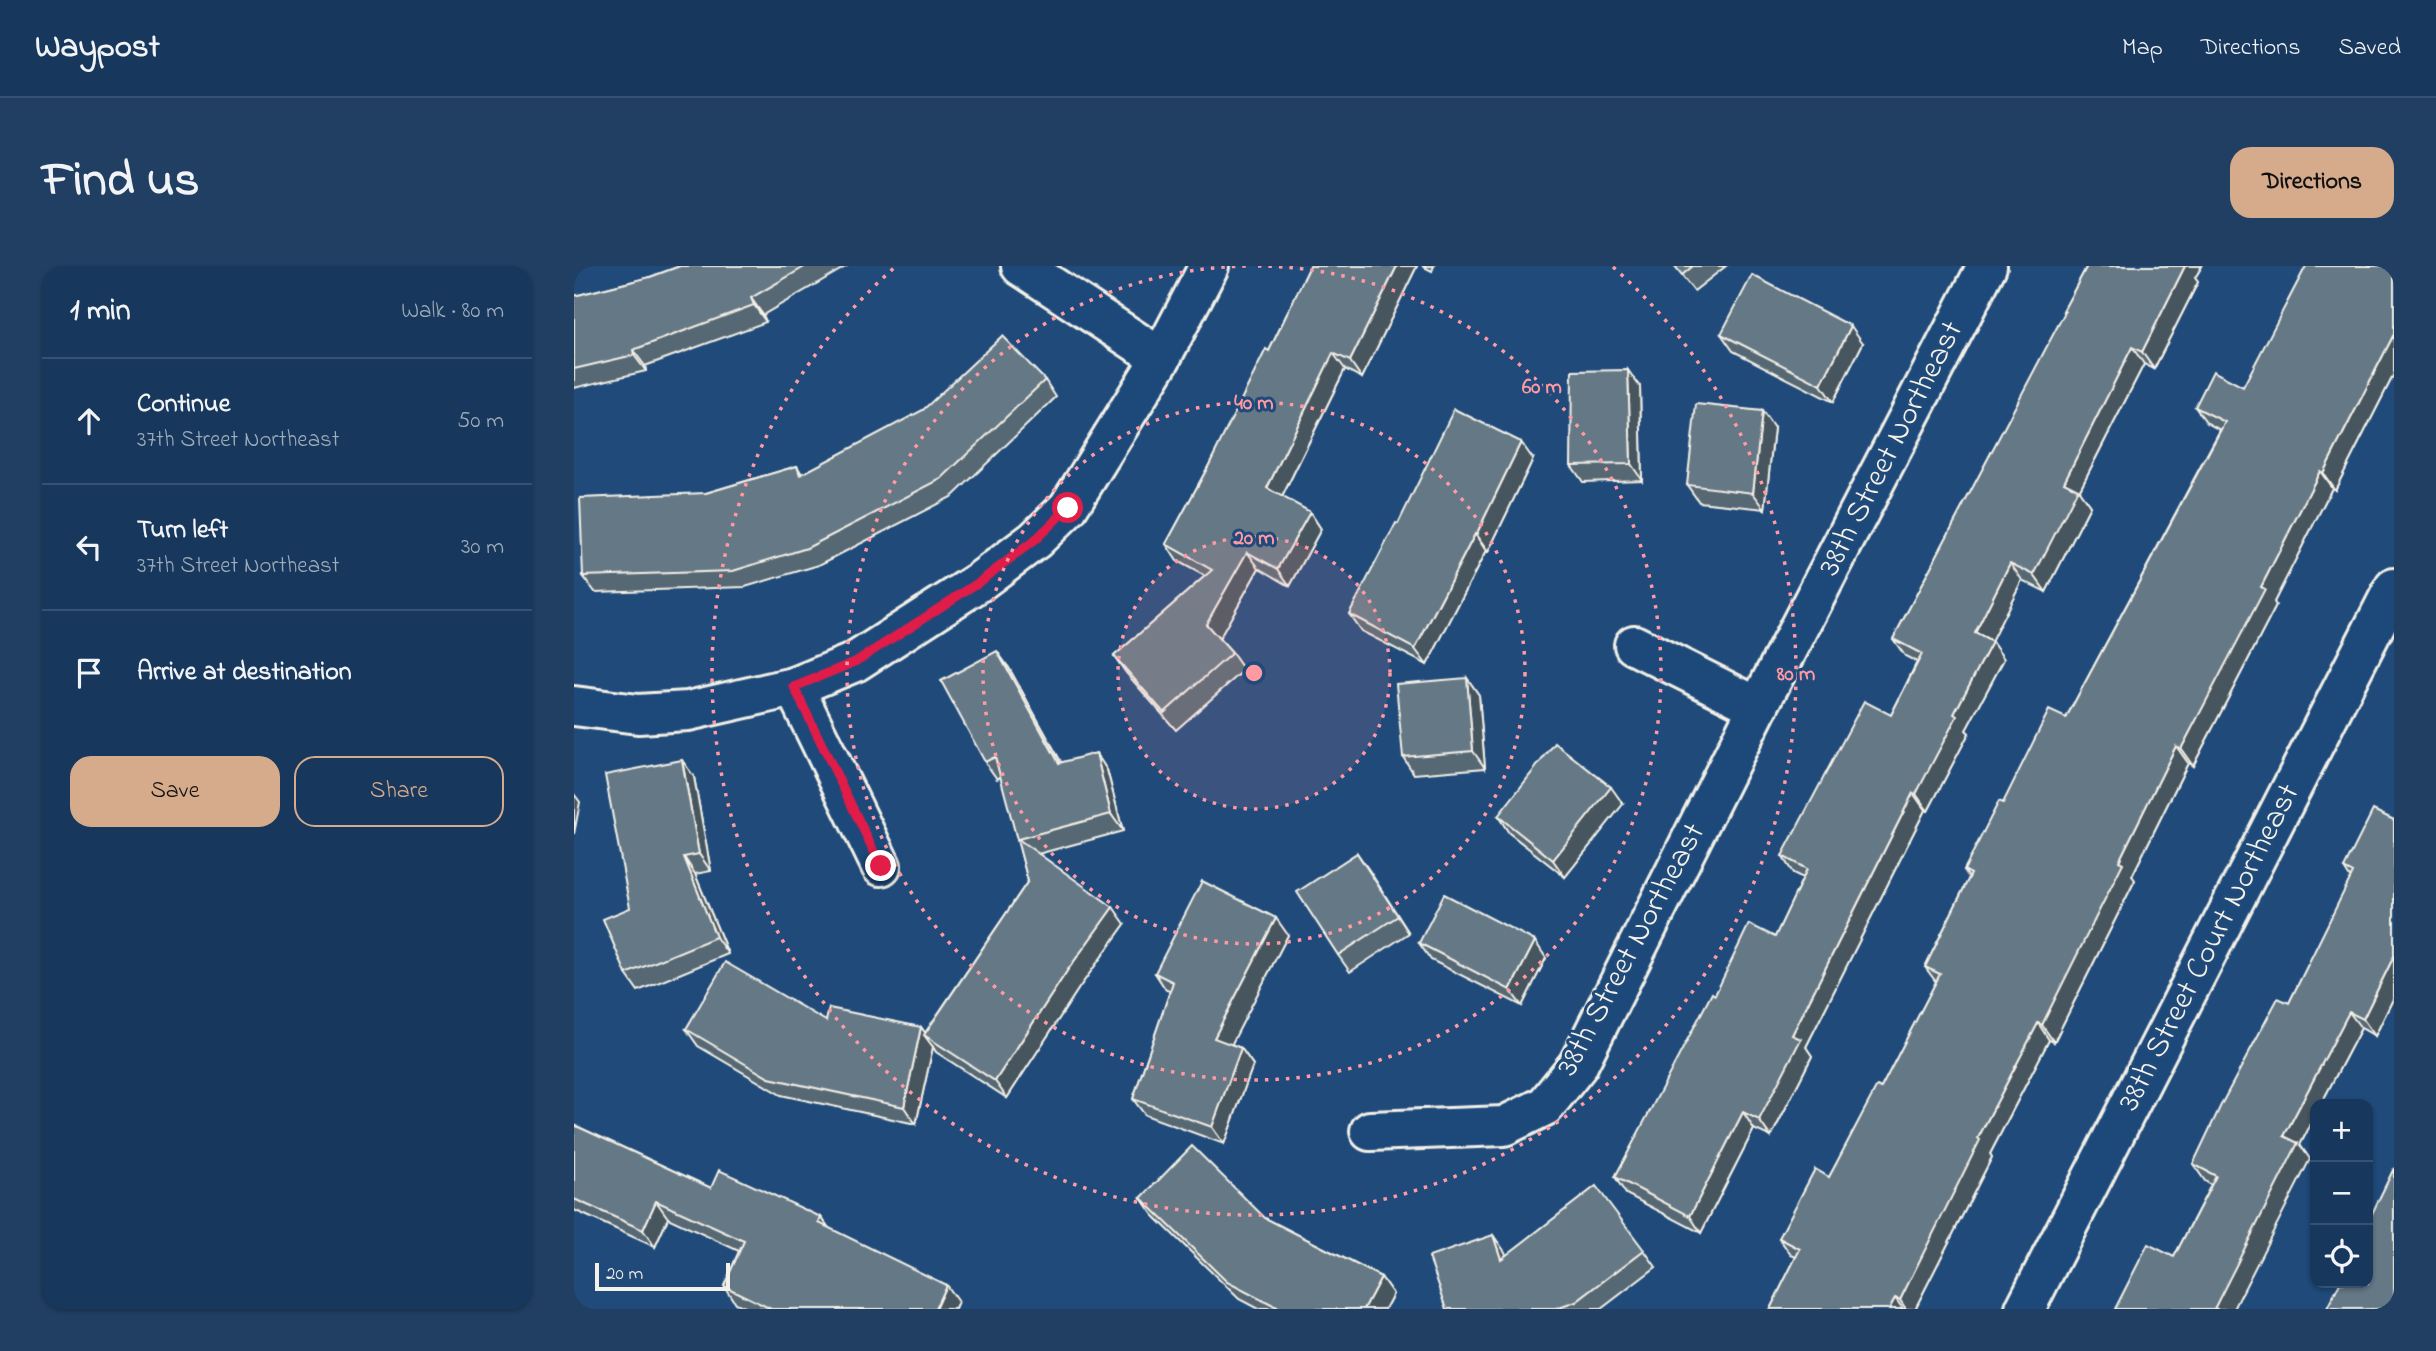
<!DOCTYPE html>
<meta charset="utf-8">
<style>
:root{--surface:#17385c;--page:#203f62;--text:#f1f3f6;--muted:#9eacbb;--line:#365272;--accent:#d6ab8b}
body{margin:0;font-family:"Indie Flower",sans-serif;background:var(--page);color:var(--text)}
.controls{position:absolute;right:21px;bottom:21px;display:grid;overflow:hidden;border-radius:14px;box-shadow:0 2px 5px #0004}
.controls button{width:63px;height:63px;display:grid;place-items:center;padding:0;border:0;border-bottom:2px solid var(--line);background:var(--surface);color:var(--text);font:35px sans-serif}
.scale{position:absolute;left:21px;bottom:18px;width:135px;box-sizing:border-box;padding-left:7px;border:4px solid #f4f1e8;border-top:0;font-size:19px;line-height:24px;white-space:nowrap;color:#f4f1e8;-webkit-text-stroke:5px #1f4a7a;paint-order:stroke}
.stop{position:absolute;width:21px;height:21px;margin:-16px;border:5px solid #e11d48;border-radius:50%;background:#fff}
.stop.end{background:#e11d48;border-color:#fff;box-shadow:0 2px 7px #0008}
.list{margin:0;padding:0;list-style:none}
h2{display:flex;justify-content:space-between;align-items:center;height:91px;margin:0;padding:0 28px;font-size:30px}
h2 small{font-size:23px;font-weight:400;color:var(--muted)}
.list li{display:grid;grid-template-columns:46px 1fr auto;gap:21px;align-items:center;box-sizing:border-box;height:126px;padding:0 28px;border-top:2px solid var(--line)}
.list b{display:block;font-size:26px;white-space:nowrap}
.list p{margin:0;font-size:23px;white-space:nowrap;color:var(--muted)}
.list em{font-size:23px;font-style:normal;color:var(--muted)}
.actions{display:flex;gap:14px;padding:21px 28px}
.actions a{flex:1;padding:16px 0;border:2px solid var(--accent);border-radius:21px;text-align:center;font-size:24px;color:var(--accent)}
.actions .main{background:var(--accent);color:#111}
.icon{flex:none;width:38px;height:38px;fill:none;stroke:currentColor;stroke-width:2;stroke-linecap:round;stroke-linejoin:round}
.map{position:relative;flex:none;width:1820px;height:1043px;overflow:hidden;border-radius:21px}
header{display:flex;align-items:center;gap:42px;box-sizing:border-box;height:98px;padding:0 35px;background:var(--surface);border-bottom:2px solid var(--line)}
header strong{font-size:33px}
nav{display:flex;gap:38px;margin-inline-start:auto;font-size:24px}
.intro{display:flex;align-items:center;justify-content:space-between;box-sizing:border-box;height:168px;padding:0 42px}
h1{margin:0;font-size:49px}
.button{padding:18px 32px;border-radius:21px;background:var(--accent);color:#111;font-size:24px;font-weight:700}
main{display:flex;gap:42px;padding:0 42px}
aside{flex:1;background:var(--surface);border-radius:21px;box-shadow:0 2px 5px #0004}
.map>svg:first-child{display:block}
</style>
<header>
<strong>Waypost</strong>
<nav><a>Map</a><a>Directions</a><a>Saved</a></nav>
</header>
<div class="intro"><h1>Find us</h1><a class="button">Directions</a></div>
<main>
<aside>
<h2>1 min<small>Walk · 80 m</small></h2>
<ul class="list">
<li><svg class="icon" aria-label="ahead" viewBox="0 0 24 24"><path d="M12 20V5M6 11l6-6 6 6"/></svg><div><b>Continue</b><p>37th Street Northeast</p></div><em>50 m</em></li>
<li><svg class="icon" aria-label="left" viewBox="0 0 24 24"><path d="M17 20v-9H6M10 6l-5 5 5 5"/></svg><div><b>Turn left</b><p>37th Street Northeast</p></div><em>30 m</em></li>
<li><svg class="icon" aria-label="arrive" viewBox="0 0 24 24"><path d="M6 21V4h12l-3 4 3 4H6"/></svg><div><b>Arrive at destination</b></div></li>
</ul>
<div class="actions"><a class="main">Save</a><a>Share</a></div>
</aside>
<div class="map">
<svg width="1820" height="1043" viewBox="0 0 1820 1043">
<rect width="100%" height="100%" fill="#1f4a7a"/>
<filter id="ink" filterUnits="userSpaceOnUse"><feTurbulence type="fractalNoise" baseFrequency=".0143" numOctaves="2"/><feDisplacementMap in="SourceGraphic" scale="14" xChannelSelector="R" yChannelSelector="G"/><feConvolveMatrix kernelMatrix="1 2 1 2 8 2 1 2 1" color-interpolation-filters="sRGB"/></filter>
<g filter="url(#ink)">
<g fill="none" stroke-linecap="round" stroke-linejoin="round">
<defs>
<g id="minor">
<path d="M447,0L587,92"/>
<path d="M1060,379L1184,441"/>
<path d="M220,421L307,600"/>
<path d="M0,440L64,448L114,445L220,421L281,396L405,316L461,274L494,242L587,92L635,0"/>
<path d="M796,865L930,860L971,840L1004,799L1184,441L1413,0"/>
<path d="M1451,1043L1820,322"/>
</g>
</defs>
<!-- minor casing -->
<use href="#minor" stroke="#f4f1e8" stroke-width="44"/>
<!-- minor -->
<use href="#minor" stroke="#1f4a7a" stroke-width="38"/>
</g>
<!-- wall -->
<g fill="#576773" stroke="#f4f1e8" stroke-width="2">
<path d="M106,0H273L189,49L192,56L71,100L72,105L0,122V30L76,11Z"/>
<path d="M736,0H843L788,112L771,103L708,231L736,246L747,263L716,320L685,302L645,373L658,387L670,404L602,464L552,407L540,390L631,310L603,295L592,278L635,199L695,85Z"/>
<path d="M848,0H860L858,5Z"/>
<path d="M1100,0H1152L1120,25Z"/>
<path d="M1513,0H1628L1621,12L1624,16L1580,103L1570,98L1505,225L1516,240L1472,326L1448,314L1417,375L1430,393L1392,464L1395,467L1354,545L1351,544L1232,781L1238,790L1197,871L1180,863L1127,967L1052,928L1041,911L1141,729L1201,671L1229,612L1219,607L1208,590L1317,449L1343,396L1331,390L1319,373L1491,47L1489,45Z"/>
<path d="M1820,0V108L1761,224L1758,222L1700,336L1702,340L1619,500L1614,497L1558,610L1561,614L1480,776L1475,774L1416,888L1418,891L1341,1043H1196L1222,991L1217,989L1205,972L1255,911L1307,822L1362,716L1351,701L1395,612L1390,604L1429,537L1492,452L1646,164L1633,157L1621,141L1669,121Z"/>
<path d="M1147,68L1289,77L1259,136L1159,85Z"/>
<path d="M471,114L482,131L379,230L245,299L171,321L21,326L9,310L132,227L223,200L228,208Z"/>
<path d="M1066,121L1068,214L1009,216L997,199Z"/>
<path d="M1200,162L1191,243L1125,236L1113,219Z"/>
<path d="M959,193L914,286L912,285L853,399L787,365L775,348L824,258Z"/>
<path d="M435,402L487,496L533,504L549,565L464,588L551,658L505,722L433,832L362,786L359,781L342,858L207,829L124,780L112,763L347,761L351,767L454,615L427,511L423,513L411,496Z"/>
<path d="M893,412L905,429L911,502L840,508L829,491Z"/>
<path d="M120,511L137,605L121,608L154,688L64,725L52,708L56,642Z"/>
<path d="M1049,538L991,611L935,567L924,550Z"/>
<path d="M1820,554V731L1801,770L1787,762L1747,838H1741V850L1726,879L1736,893L1600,991L1637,919L1631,915L1619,898L1715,737L1777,613L1770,602Z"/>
<path d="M783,587L835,667L776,706L764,689Z"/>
<path d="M714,669L657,778L667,782L679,799L650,878L571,849L559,833L596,725L592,724L581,707Z"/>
<path d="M845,677L972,692L948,740L857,694Z"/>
<path d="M0,859L137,922L247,951L255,962L384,1036L381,1043H174L161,1037L150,1020L165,985L94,952L81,981L0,944Z"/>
<path d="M567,932L691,952L807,1011L819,1028L811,1043H684L665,1033L579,949Z"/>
<path d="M919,969L932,990L1070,984L1082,1001L1027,1043H873Z"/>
</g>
<!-- shaded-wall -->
<g fill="#47545e" stroke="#f4f1e8" stroke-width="2">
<path d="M823,0H843L788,112L776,95Z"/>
<path d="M1611,0H1628L1621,12L1624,16L1580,103L1568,86Z"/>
<path d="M177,32L189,49L192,56L180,39Z"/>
<path d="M1277,60L1289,77L1259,136L1247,119Z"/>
<path d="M1820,68V108L1761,224L1749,207Z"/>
<path d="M1558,81L1570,98L1505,225L1516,240L1472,326L1460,309L1490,216Z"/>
<path d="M59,84L71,100L72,105L60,89Z"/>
<path d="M759,87L771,103L704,239L693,222Z"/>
<path d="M1054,104L1066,121L1068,214L1057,198Z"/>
<path d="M1188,145L1200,162L1191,243L1179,227Z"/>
<path d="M947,176L959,193L914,286L902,269Z"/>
<path d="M1746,205L1758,222L1700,336L1702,340L1619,500L1607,483L1687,321Z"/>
<path d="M736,246L747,263L716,320L704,303Z"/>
<path d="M901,268L912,285L853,399L841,383Z"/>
<path d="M673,286L685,302L644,375L632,358Z"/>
<path d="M1436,297L1448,314L1413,384L1401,367Z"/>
<path d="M1418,376L1430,393L1392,464L1395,467L1354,545L1342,528L1380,448Z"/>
<path d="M423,385L435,402L497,514L485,497Z"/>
<path d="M893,412L905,429L911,502L899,485Z"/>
<path d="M1602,480L1614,497L1558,610L1561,614L1480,776L1468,759L1545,595Z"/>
<path d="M522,487L533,504L549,565L537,548Z"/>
<path d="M108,494L120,511L137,605L125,588Z"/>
<path d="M1037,521L1049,538L991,611L979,594Z"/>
<path d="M1339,527L1351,544L1232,781L1238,790L1197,871L1185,854L1218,769Z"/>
<path d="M0,528L6,536L0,568Z"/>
<path d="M783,587L795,604L835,667L824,650Z"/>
<path d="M110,591L121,608L154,688L142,671Z"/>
<path d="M539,641L551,658L505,722L433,832L421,815L493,705Z"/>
<path d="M702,652L714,669L652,789L640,772Z"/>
<path d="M961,675L972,692L948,740L936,724Z"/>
<path d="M1820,690V731L1801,770L1789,753Z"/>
<path d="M1775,746L1787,762L1747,838H1741V850L1726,879L1736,893L1660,1043H1640L1710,870Z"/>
<path d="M1464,757L1475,774L1416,888L1418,891L1341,1043H1332L1326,1034L1404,872Z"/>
<path d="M347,761L355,772L350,769L359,781L342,858L330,841Z"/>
<path d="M667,782L679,799L650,878L638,861Z"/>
<path d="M1169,846L1180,863L1127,967L1116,950Z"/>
<path d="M82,935L94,952L81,981L69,964Z"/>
<path d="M247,951L259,968L245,957Z"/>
<path d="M919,969L931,986L939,1010L927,993Z"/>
<path d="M807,1011L819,1028L811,1043H790Z"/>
<path d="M372,1019L384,1036L381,1043H361Z"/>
<path d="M1321,1032L1329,1043H1315Z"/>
</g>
<!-- building -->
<g fill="#657886" stroke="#f4f1e8" stroke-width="2">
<path d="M106,0H232L177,32L180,39L59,84L60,89L0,103V30L76,11Z"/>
<path d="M736,0H823L776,95L759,87L693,222L736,246L704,303L673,286L632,358L658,387L590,447L540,390L638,304L592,278L635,199L692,83L695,85Z"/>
<path d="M1101,0H1119L1108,9Z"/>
<path d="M1513,0H1611L1568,86L1558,81L1490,216L1504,223L1460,309L1436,297L1401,367L1418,376L1380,448L1383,450L1342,528L1339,527L1218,769L1227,773L1185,854L1169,846L1116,950L1041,911L1138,727L1141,729L1175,658L1201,671L1233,603L1208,590L1290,435L1317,449L1348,388L1319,373L1491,46L1489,45Z"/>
<path d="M1732,0H1820V68L1749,207L1746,205L1687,321L1691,323L1607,483L1602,480L1545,595L1549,597L1468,759L1464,757L1404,872L1406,874L1326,1034L1321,1032L1315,1043H1196L1226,983L1205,972L1241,903L1255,911L1303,820L1307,822L1366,708L1351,701L1397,608L1390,604L1425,535L1429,537L1475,444L1492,452L1651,156L1621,141L1639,105L1669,121Z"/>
<path d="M1178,9L1277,60L1247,119L1147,68Z"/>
<path d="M428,70L471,114L367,213L233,282L159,305L9,310L6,232L132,227L223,200L226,209L349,144Z"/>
<path d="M1054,104L1057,198L997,199L998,105Z"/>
<path d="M1122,138L1188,145L1179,227L1113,219Z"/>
<path d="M880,143L947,176L902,269L901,268L841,383L775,348L822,257L824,258Z"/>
<path d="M423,385L485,497L522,487L537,548L444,573L539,641L493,705L421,815L350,769L454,615L421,491L411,496L367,415Z"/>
<path d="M893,412L899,485L829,491L822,418Z"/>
<path d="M981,477L1037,521L979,594L924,550Z"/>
<path d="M108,494L125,588L110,591L142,671L52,708L29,653L56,642L31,509Z"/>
<path d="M1799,544L1820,554V690L1789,753L1775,746L1710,870L1724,877L1640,1043H1541L1574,978L1600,991L1642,910L1619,898L1647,839L1704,732L1715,737L1779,607L1770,602Z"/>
<path d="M783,587L824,650L764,689L723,626Z"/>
<path d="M628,615L702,652L640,772L667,782L638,861L559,833L599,716L581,707Z"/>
<path d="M870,628L961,675L936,724L845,677Z"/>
<path d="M151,696L252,755L255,742L347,761L330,841L195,812L112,763Z"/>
<path d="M0,859L137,922L145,904L247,951L245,957L372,1019L361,1043H197L150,1020L170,975L82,935L69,964L0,933Z"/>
<path d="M618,880L691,952L807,1011L790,1043H705L653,1016L567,932Z"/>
<path d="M1820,902V1043H1753L1766,1017H1794V956Z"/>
<path d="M1022,920L1070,984L1002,1036L982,1043H873L855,991L919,969L927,993Z"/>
</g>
</g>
<g fill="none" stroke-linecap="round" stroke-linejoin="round" filter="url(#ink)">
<!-- route -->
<path stroke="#e11d48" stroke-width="9" d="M307,600L220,421L281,396L350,352L405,316L461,274L494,242"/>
</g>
<!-- distance rings -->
<circle cx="680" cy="407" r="136" fill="#ff9aa2" fill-opacity=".12"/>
<g fill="none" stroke="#ff9aa2" stroke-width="3.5" stroke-dasharray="3.5 7">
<circle cx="680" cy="407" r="136"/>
<circle cx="680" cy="407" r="271"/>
<path d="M684 0A407 407 0 1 1 676 0"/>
<path d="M1039 1A542 542 0 1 1 321 1"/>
</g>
<g text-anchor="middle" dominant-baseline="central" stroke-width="6" stroke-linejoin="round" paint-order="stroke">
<!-- street labels -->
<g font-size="32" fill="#f4f1e8" stroke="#1f4a7a">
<text transform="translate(1318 183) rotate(-63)">38th Street Northeast</text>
<text transform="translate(1636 682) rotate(-63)">38th Street Court Northeast</text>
<text transform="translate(1058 684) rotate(-62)">38th Street Northeast</text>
</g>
</g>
<circle cx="680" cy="407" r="10" fill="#ff9aa2" stroke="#1f4a7a" stroke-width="3.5"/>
<g font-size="21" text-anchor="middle" font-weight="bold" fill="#ff9aa2" stroke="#1f4a7a" stroke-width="6" stroke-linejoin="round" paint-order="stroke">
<text x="968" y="127">60 m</text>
<text x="680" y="143">40 m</text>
<text x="680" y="278">20 m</text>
<text x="1222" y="414">80 m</text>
</g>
</svg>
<div class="controls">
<button>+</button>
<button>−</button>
<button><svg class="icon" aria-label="locate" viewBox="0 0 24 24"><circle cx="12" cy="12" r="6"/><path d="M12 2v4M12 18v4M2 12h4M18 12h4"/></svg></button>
</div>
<div class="scale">20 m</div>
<div class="stop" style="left:494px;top:242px"></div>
<div class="stop end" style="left:307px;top:600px"></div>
</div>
</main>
